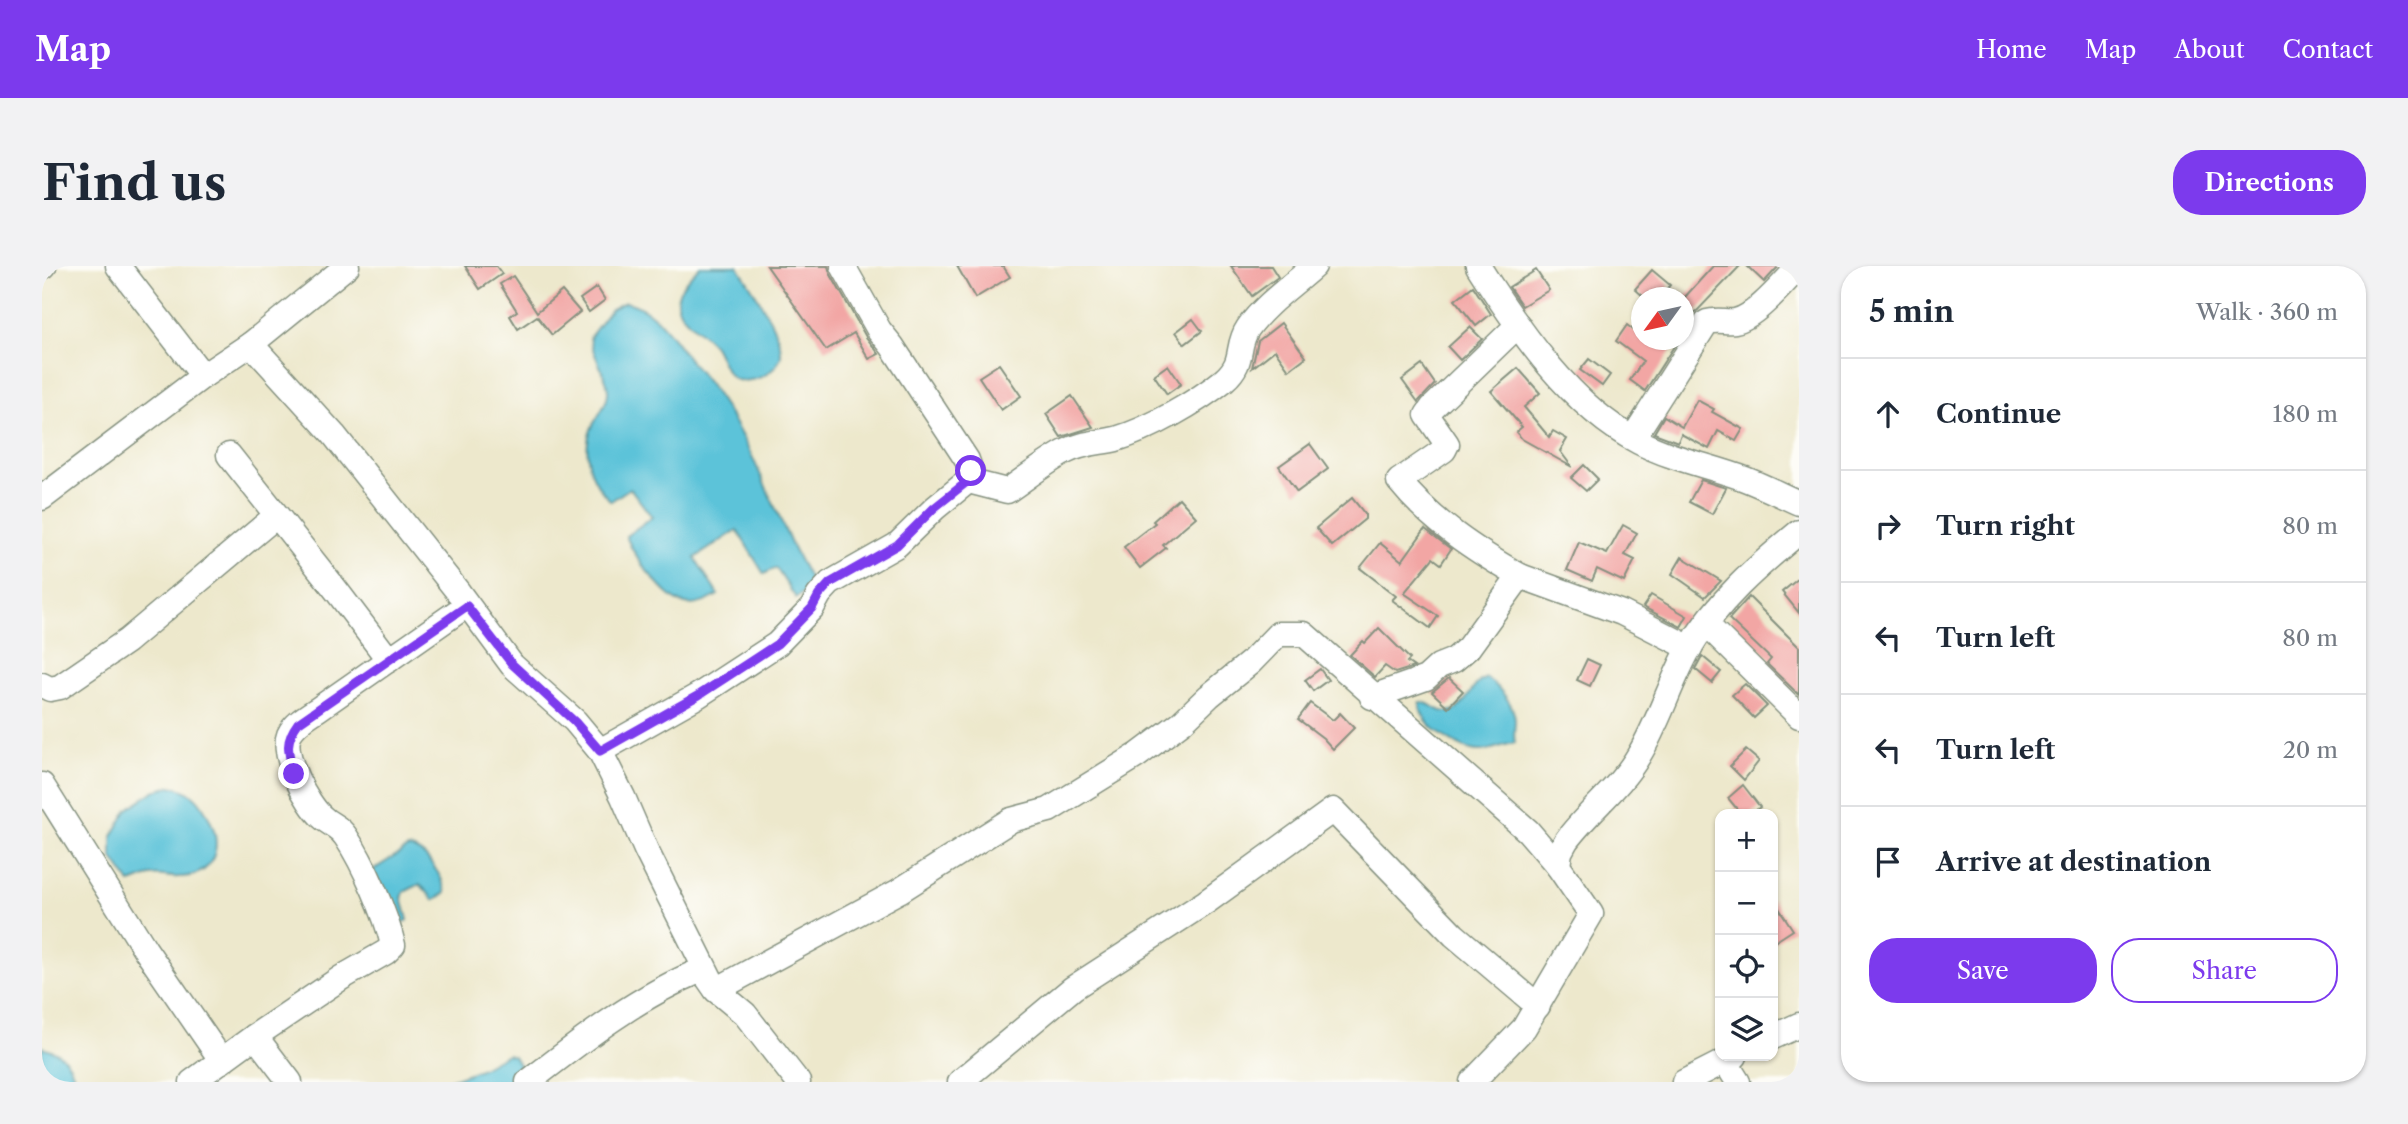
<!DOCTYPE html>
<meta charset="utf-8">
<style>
:root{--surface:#fff;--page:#f2f2f3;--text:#1f2937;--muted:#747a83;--line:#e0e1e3;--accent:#7c3aed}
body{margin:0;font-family:"Libre Caslon Text",serif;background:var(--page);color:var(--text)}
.controls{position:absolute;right:21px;bottom:21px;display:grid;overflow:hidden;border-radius:14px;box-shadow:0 2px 5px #0004}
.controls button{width:63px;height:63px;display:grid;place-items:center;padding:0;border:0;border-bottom:2px solid var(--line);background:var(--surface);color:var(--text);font:35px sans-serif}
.compass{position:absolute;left:1589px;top:21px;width:63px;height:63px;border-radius:50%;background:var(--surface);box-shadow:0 2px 5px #0004;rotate:237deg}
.stop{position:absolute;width:21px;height:21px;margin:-16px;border:5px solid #7c3aed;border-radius:50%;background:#fff}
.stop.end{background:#7c3aed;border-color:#fff;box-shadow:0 2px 7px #0008}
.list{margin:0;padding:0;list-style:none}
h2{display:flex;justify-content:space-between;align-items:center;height:91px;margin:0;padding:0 28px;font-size:30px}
h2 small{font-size:23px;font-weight:400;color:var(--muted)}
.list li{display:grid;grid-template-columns:46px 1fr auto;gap:21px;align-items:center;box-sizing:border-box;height:112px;padding:0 28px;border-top:2px solid var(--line)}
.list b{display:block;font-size:26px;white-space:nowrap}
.list em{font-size:23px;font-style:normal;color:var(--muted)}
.actions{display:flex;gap:14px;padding:21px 28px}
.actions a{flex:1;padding:16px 0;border:2px solid var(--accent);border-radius:28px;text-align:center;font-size:24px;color:var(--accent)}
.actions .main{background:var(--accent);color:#fff}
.icon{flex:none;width:38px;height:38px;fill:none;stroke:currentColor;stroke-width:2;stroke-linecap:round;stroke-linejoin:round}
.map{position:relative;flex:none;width:1757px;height:816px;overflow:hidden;border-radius:28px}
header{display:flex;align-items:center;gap:42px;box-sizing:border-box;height:98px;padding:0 35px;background:var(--accent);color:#fff}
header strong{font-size:33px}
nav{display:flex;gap:38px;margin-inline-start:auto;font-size:24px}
.intro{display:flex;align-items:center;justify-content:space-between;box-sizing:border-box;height:168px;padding:0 42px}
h1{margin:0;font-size:49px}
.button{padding:18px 32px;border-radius:28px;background:var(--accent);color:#fff;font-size:24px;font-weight:700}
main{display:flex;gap:42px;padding:0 42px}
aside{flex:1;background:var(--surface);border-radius:28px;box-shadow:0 2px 5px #0004}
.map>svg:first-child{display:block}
</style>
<header>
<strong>Map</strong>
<nav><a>Home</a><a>Map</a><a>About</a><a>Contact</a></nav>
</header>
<div class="intro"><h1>Find us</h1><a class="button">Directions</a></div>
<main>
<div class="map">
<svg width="1757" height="816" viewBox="0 0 1757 816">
<rect width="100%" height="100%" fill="#fdfcf7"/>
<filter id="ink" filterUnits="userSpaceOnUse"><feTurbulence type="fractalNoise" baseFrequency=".0143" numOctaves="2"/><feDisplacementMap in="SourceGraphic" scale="14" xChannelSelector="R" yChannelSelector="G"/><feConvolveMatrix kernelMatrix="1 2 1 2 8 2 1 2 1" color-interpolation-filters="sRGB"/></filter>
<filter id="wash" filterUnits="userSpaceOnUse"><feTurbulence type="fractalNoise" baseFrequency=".00686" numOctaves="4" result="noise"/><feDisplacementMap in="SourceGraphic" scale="28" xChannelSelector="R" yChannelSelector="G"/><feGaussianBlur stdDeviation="1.57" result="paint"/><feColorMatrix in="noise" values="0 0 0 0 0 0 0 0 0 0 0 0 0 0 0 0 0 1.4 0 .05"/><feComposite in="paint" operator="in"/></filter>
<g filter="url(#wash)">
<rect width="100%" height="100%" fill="#ede8cc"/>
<!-- water -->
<g fill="#5cc3d9" stroke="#3e8086" stroke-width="2">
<path d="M658,0H696C707,17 739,67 739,86C740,94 732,103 726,107C718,113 705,116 695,114C683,111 678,89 672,80C662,67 635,52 635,35C636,21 649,10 658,0Z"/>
<path d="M583,36C610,40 627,67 642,87C654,103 667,117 678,134C709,180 728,232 751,282C757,295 766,307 770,320L754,332L734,302L722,308L695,264L653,292L676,329C645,349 632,336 611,312C599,299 591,287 584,270L610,251L588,222L569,235C549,217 539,187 550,161C555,150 565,140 566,127C567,110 550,91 548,71L569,43Z"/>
<path d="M1444,412C1457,421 1472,437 1473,454C1473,462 1471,468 1473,477C1462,478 1451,484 1440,485C1420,487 1375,458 1378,436C1389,437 1391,442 1400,445C1423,451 1426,419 1444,412Z"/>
<path d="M129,520C151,525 158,533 168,554C181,582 172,611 136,611C127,612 118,608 109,610C102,611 95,615 88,617L70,591V570L86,543L112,525Z"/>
<path d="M366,582C383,582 401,611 404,627L392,634L378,618L362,626L360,632L366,654L354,660L331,604Z"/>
<path d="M0,781C20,786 30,796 33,816H0Z"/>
<path d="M465,788L472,790L483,809L480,816H403L438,803Z"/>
</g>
<g id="blocks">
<!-- building -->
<g fill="#f2a6a4">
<path d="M423,0H454L460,8L438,23Z"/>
<path d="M725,0H786L788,7L824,71L837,88L827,93L812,67L784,84Z"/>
<path d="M915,0H961L968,11L933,32Z"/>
<path d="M1189,0H1229L1236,11L1210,30Z"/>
<path d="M1671,0H1698L1652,48L1642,65V32Z"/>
<path d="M1705,0H1737L1722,16Z"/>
<path d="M1494,4L1507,24L1480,40L1467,21Z"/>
<path d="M1610,4L1628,19L1617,32H1603L1593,23Z"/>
<path d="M471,10L495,46L520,25L538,46L510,69L495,50L476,63L468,50L475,45L458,18Z"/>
<path d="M1431,20L1449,48L1434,60L1413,34Z"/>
<path d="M555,21L563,34L547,46L538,33Z"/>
<path d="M1151,53L1160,65L1143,78L1134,66Z"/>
<path d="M1239,57L1264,91L1247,104L1233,84L1210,102L1216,75Z"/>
<path d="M1585,59L1600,71V74H1636L1603,125L1588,114L1601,95L1574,75Z"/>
<path d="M1428,61L1440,73L1418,94L1406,81Z"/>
<path d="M1547,93L1568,109L1560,120L1538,104Z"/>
<path d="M957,98L979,130L959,144L937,111Z"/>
<path d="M1126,99L1139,118L1125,128L1112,109Z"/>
<path d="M1380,99L1393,118L1376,136L1360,114Z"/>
<path d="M1476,102L1498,127L1482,141L1507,171L1511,165L1525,173L1518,185L1530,201L1480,173L1474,166L1480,161L1449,125Z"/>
<path d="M1030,130L1051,161L1019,171L1004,148Z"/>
<path d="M1655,134L1672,143L1670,146L1701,163L1694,175L1676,165L1667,183L1639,168L1636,176L1612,167L1622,150L1640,161Z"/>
<path d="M1268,178L1286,203L1255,226L1237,200Z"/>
<path d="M1542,199L1556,213L1544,225L1529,212Z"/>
<path d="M1659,214L1684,222L1670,248L1647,236Z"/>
<path d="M1137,232L1154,251L1121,279L1124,282L1098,302L1082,281L1113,257L1111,255Z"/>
<path d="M1310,232L1323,248V253L1290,280L1274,262Z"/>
<path d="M1581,259L1595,267L1583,289L1593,294L1582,316L1555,303L1550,315L1525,304L1537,276L1565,288Z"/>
<path d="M1383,263L1409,283L1399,298L1391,292L1362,327L1396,350L1388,362L1350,334L1354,330L1318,302L1338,277L1360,295Z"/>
<path d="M1640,291L1679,315L1663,331L1630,308Z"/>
<path d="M1757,312V347L1740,326Z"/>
<path d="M1609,329L1645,350L1639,361L1601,341Z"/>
<path d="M1707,331L1757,381V429L1725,398L1729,393L1687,353Z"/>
<path d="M1337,362L1368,393L1365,396L1372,401L1353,407L1343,400L1333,411L1308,389L1321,375L1323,377Z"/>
<path d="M1660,390L1679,406L1670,417L1653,403Z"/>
<path d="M1545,393L1558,399L1548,420L1535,414Z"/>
<path d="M1278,403L1286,414L1271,425L1263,414Z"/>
<path d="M1407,412L1421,425L1406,441L1390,426Z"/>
<path d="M1703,418L1725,440L1712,452L1690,429Z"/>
<path d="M1268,437L1291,454L1298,447L1312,462L1291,483L1281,472L1256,453Z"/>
<path d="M1704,484L1717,495L1702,514L1688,500Z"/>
<path d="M1701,519L1718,541L1709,548H1699L1686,532Z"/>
<path d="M1731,633L1751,664L1731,677Z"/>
</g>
</g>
</g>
<g filter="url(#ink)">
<use href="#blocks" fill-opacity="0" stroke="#869280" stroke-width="2"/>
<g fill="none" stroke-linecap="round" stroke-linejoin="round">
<defs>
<g id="minor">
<path d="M76,0L161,110L209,78L292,169L417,327L470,399L533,455L558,485L581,531L604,584L674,724L703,748L756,816"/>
<path d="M1436,0C1476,63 1529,141 1597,176C1630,193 1668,200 1703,213C1721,220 1739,229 1757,237"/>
<path d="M0,1L2,0"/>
<path d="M209,78L305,0"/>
<path d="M1591,172L1665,56C1675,53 1683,56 1693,55C1714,51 1742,16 1757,1"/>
<path d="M187,189L294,324L347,394"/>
<path d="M926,215L965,225C984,212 1003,197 1023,186C1039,177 1057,177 1074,173C1108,163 1155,136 1182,114C1204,95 1193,81 1206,62C1223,38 1251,19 1272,0"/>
<path d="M0,232L161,110"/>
<path d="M1478,310L1580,347L1648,382"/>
<path d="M1664,358L1757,450"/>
<path d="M0,419L8,423L18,421L85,375L234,250"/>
<path d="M1330,431L1384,412L1397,400L1412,394L1426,382L1478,310C1433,284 1390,256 1357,215L1402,184L1405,178L1385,149L1390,142L1476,59"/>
<path d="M558,485L657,429L735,378L770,342L777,329L788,317L855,279L893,242L926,215L929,205L925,194L850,80L837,64L801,0"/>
<path d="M0,519L103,683L180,795"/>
<path d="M213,770L299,712L344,686L351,679C344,648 322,598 304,571C296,559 289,560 280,551C265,538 239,489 247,469C253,456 269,448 279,441L425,339"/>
<path d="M1731,771L1757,759"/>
<path d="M1683,795L1696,816"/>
<path d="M150,816L213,770L248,816"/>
<path d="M486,816C540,774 596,730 660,704L674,724L857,625L969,554L1007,544L1096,489L1140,456L1167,430L1209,396L1236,368H1262L1486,565L1516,600"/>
<path d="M918,816L1031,722L1164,636L1291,544L1412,669L1496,740"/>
<path d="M1430,816L1482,762L1549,648L1516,600L1518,586L1524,575C1546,545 1578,522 1597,489C1617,456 1628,417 1647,383C1674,336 1716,300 1757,266"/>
<path d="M1642,816L1693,790"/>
</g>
</defs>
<!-- minor casing -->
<use href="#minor" stroke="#869280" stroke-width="27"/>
<!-- minor -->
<use href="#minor" stroke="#fff" stroke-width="24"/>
</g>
</g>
<g fill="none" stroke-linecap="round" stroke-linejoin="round" filter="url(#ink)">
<!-- route -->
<path stroke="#7c3aed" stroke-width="9" d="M252,508C246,486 242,476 256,457L425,340L470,398L533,456L558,485L657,429L735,378L770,342L777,329L788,317L855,279L892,242L926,215L929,205"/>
</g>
</svg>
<div class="controls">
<button>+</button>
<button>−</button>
<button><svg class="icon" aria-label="locate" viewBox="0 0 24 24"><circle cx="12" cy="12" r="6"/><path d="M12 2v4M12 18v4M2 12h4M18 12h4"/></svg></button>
<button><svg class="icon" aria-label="layers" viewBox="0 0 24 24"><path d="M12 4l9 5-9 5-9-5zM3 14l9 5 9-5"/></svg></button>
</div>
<svg class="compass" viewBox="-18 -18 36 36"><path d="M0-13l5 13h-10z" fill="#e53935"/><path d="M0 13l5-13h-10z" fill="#747a83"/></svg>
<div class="stop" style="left:929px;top:205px"></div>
<div class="stop end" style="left:252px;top:508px"></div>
</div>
<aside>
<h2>5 min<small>Walk · 360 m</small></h2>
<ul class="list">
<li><svg class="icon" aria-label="ahead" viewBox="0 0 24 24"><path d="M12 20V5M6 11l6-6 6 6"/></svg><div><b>Continue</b></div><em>180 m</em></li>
<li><svg class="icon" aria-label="right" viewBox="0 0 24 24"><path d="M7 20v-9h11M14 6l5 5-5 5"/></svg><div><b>Turn right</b></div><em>80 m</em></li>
<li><svg class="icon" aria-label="left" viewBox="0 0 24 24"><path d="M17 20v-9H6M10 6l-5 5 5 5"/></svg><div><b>Turn left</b></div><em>80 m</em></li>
<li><svg class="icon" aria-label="left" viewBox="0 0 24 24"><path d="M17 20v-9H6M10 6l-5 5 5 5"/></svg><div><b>Turn left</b></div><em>20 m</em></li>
<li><svg class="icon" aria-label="arrive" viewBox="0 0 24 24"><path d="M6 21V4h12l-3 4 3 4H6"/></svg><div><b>Arrive at destination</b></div></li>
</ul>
<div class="actions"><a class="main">Save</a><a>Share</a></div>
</aside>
</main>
